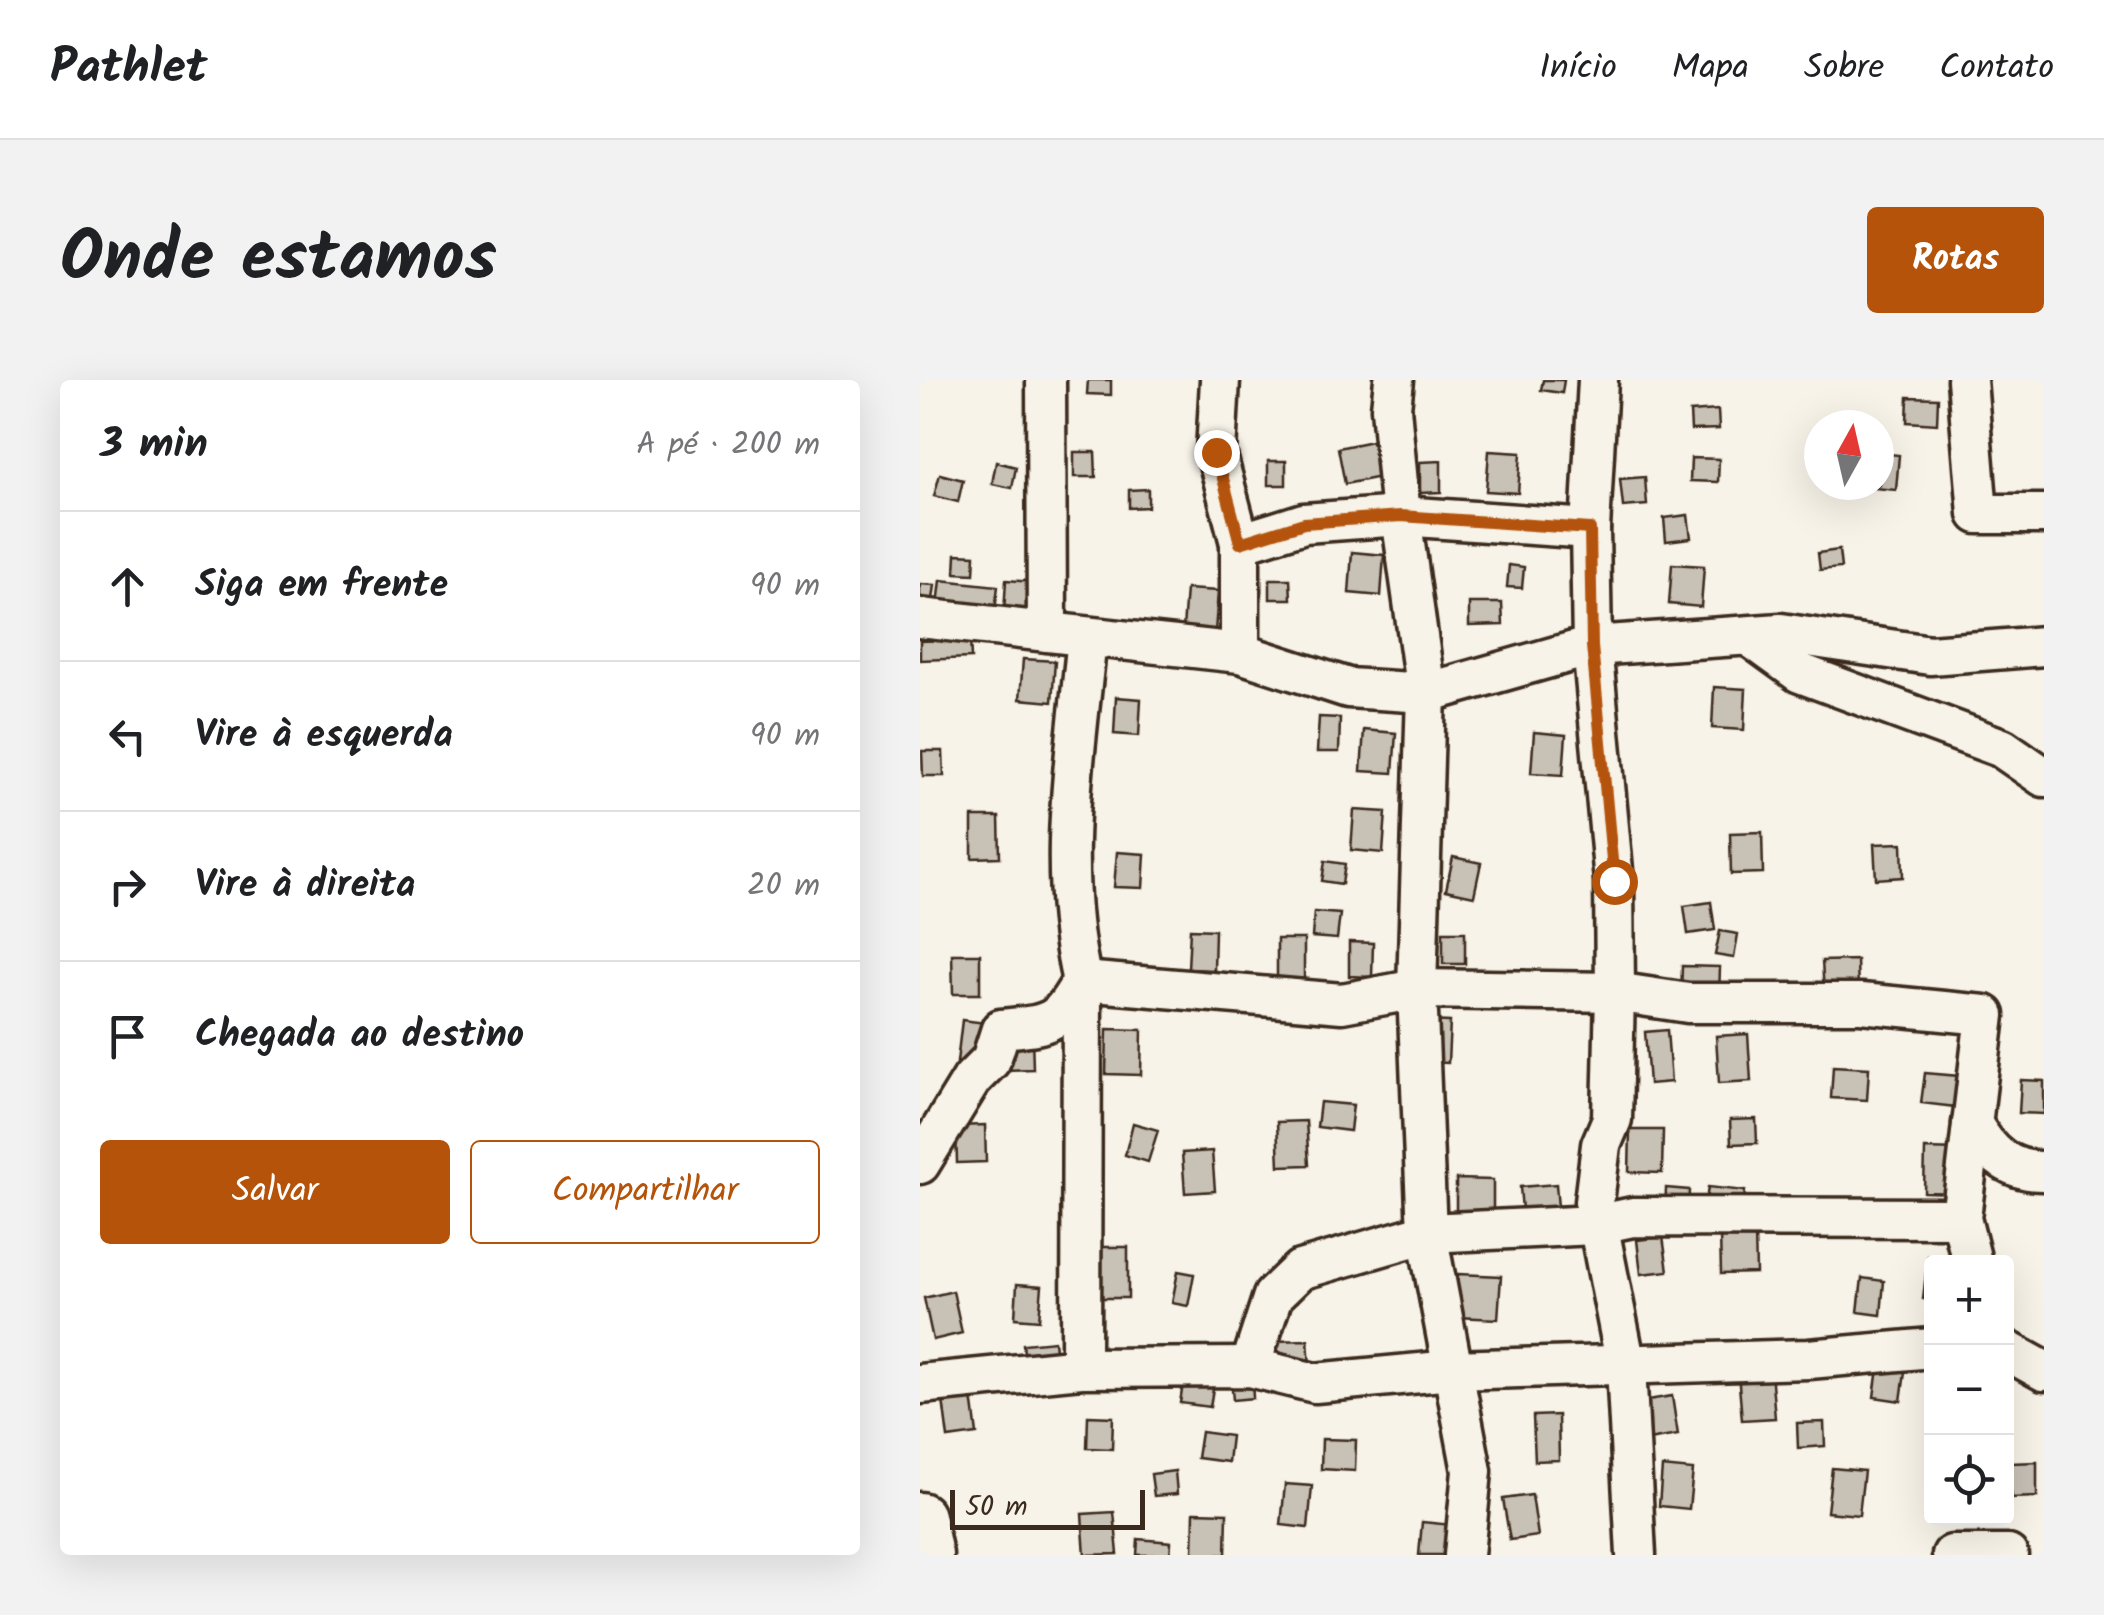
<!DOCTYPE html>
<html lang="pt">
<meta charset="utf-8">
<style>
:root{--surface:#fff;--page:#f2f2f2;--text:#202124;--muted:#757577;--line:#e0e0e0;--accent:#b45309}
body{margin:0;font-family:Kalam,sans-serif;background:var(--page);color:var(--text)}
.controls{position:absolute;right:30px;bottom:30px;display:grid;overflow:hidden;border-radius:10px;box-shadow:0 10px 40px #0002}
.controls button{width:90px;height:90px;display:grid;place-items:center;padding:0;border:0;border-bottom:2px solid var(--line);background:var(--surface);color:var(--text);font:50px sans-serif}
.compass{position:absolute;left:884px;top:30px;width:90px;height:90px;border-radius:50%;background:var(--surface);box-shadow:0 10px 40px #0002;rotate:8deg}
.scale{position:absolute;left:30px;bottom:25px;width:195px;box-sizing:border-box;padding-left:10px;border:5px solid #3b2a1e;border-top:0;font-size:28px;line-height:35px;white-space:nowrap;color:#3b2a1e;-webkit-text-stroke:8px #f7f3e8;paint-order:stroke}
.stop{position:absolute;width:30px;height:30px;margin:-22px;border:8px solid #b45309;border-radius:50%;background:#fff}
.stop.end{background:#b45309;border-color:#fff;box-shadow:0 2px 10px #0008}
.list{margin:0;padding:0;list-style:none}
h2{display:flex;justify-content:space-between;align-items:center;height:130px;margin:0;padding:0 40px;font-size:42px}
h2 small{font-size:32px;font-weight:400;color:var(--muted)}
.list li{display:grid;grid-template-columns:65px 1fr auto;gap:30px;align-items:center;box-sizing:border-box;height:150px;padding:0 40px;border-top:2px solid var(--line)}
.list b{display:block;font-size:38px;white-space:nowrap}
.list em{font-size:32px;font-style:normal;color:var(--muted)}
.actions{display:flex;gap:20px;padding:30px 40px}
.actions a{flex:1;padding:22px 0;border:2px solid var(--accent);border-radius:10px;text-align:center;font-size:35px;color:var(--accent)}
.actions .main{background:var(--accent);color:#fff}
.icon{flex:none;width:55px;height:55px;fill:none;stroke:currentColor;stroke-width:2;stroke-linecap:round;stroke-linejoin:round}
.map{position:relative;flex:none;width:1124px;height:1175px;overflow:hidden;border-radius:10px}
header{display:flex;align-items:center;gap:60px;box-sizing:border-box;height:140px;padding:0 50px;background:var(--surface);border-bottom:2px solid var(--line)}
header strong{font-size:48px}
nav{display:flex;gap:55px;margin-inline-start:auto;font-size:35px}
.intro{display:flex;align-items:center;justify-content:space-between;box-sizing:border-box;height:240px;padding:0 60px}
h1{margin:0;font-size:70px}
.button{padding:25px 45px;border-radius:10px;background:var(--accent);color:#fff;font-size:35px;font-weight:700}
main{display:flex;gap:60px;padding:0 60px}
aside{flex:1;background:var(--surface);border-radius:10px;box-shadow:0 10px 40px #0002}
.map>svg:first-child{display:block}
</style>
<header>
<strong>Pathlet</strong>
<nav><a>Início</a><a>Mapa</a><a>Sobre</a><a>Contato</a></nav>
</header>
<div class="intro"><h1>Onde estamos</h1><a class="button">Rotas</a></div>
<main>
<aside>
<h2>3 min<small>A pé · 200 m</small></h2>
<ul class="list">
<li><svg class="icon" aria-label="ahead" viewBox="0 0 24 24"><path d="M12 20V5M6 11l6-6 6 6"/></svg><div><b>Siga em frente</b></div><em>90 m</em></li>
<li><svg class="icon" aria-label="left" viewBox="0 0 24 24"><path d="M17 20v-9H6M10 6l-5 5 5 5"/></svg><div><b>Vire à esquerda</b></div><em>90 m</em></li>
<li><svg class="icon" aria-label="right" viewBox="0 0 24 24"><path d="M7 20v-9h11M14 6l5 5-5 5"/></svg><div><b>Vire à direita</b></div><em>20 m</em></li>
<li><svg class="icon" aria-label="arrive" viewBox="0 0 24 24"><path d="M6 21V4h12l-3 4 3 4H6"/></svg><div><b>Chegada ao destino</b></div></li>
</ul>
<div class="actions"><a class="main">Salvar</a><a>Compartilhar</a></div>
</aside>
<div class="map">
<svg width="1124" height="1175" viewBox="0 0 1124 1175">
<rect width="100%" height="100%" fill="#f7f3e8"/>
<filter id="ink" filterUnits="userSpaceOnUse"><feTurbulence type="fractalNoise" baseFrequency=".01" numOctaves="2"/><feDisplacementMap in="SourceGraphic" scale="20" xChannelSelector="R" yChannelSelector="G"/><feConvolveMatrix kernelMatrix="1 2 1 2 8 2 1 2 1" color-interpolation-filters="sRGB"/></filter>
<g filter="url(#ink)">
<!-- building -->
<g fill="#c8c1b6" stroke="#3b2a1e" stroke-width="2.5">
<path d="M168,0H191V15L167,14Z"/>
<path d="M623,0H644L642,13L621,10Z"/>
<path d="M988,17L1018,18L1017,44L987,42Z"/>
<path d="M798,30L799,49L771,50L770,32Z"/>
<path d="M452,61L460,97L425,104L418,68Z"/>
<path d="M569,71L601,73L598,113L566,111Z"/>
<path d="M154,72H175L176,97H154Z"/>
<path d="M959,73L979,75L976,110L953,108L959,105Z"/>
<path d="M771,78L799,79L798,102L770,101Z"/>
<rect x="348" y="81" width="18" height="24"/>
<path d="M521,81V112L500,113V82Z"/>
<path d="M76,82L96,87L92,108L72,104Z"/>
<path d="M20,94L43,100L38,122L14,116Z"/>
<path d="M725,97L727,125L703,127L700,99Z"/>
<path d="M228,109V127L209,128V110Z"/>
<path d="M768,135L771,158L746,161L744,138Z"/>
<path d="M919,170L921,188L900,190L898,173Z"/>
<path d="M432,172L464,175L461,216L429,213Z"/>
<path d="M36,174L55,175L54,194L35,193Z"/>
<path d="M752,184L784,186L781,227L749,224Z"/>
<path d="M589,185L604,187L602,208L587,207Z"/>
<path d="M350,199H370L371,219H350Z"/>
<path d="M21,200L78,206L75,231L18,225Z"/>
<path d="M86,200L114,202L112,235L84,233Z"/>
<path d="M0,204L15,205L12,227L0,226Z"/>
<path d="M266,209L298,211L295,252L263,249Z"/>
<path d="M549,223H582L583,245L549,246Z"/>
<path d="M50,259L51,278L0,280V261Z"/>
<path d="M103,279L135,281L132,322L100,319Z"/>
<path d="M794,307L826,309L824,350L792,348Z"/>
<path d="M196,317L221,319L219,356L194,354Z"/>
<path d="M399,337L420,338L419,372H397Z"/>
<path d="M444,350L476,353L473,393L441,391Z"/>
<path d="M614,352L646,355L643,395L611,393Z"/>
<path d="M2,371H23L24,396H3Z"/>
<path d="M434,430L466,432L463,473L431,470Z"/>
<path d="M52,437H79L80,477L52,478Z"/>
<path d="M842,452L843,493L811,494L810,453Z"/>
<path d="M982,463L983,497L956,499L954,464Z"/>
<path d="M197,472L225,474L223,508L194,507Z"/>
<path d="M533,477L561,483L554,516L526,510Z"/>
<path d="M405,481L425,484L422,504L402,501Z"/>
<path d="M791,522L795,550L768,554L764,526Z"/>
<path d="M394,532L420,534L417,559L392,557Z"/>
<path d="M270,549L295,550L294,590L268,589Z"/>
<path d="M800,551L818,554L814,578L795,575Z"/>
<rect x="523" y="552" width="22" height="32"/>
<rect x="357" y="559" width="27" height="42"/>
<path d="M429,562L453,563L452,597L429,596Z"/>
<path d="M32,574H60V614H33Z"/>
<path d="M937,580L938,611L904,613L902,581Z"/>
<path d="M762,586L800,587L799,618L761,617Z"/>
<path d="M42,640L66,643L61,685L37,682Z"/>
<path d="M507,641L530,642L528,683L506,682Z"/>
<path d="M187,649L222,650L221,695L186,694Z"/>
<path d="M747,650L751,702L729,704L725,652Z"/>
<path d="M82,654H112L113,689L83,690Z"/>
<path d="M828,654L831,701L799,703L796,656Z"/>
<path d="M913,686L949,688L947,720L911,718Z"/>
<path d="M1005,693L1039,696L1036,727L1001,723Z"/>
<path d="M1101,700L1124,701V734L1099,733Z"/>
<path d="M400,722L433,725L430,751L397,747Z"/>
<path d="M836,739L837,763L811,764L810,740Z"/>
<path d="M386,741L389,785L359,786L357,742Z"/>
<path d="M213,743L238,750L228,782L205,775Z"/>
<path d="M65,745L66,782L37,783L36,746Z"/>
<path d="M710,750H743L742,793L709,792Z"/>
<path d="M1005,769L1040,770L1039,813L1004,812Z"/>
<path d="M292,771L295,811L265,813L262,773Z"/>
<path d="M536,799L573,800V832H536Z"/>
<path d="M636,804L639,839L603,842L600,807Z"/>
<path d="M788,807L825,811L822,833L785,827Z"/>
<path d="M746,808L769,810L768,833L745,832Z"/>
<path d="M835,852L836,893L801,894L800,853Z"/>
<path d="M743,857L748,891L721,894L717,860Z"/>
<path d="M169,867H208V918H170Z"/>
<path d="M1008,876L1041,879L1012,882V920L1003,919Z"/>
<path d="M258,891L274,894L268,926L252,923Z"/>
<path d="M538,894L581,896L578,939L536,937Z"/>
<path d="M942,898L964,901L961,935L938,932Z"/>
<path d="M97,904L122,906L119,940L95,938Z"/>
<path d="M33,911L42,953L13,960L4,918Z"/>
<path d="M388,960L390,986L356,988L355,961Z"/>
<path d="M134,961L137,987L106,990L103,964Z"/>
<path d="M958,988L985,992L981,1021L954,1017Z"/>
<path d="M265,991L295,996L290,1027L260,1023Z"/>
<path d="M851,991L855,1038L822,1040L818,993Z"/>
<path d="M332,997L333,1018L313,1020L311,998Z"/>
<path d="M52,1016L57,1054L28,1058L23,1020Z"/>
<path d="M752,1016L758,1055L728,1060L722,1021Z"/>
<path d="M638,1035L639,1080L615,1081L613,1036Z"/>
<path d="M168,1036L193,1037L192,1069L167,1068Z"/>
<path d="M904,1042L905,1066L878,1068L877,1043Z"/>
<path d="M281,1052L311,1056L308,1082L277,1078Z"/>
<path d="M402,1059L436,1060L435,1091L401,1089Z"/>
<path d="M1117,1082V1117L1091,1118L1090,1083Z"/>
<path d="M742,1087L773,1090L769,1129L739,1126Z"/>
<path d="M912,1088L944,1091L939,1135L907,1132Z"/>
<path d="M255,1091L257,1114L234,1116L231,1094Z"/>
<path d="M365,1104L392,1106L388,1148L361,1145Z"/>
<path d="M612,1115L618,1156L590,1160L583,1119Z"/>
<path d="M194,1132L198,1174L165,1175L162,1134Z"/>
<path d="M274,1132L307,1133L306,1175L273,1174Z"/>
<path d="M502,1142L533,1145L530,1175H499Z"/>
<path d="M218,1159L251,1162L250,1175H217Z"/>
</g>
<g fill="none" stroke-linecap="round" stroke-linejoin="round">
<defs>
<g id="minor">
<path d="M126,0L127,252"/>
<path d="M300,0L296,72L320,163V273"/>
<path d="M474,0L471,28L481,136L506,313L497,609L507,853L552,1091L544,1175"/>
<path d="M678,0L670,149L672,266L694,501L695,612L692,739L681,765L674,822L706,986L716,1175"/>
<path d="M1047,0L1058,134H1124"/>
<path d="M320,163L384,143L481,136L670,149"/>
<path d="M0,238L320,273L428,308L506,313L672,266L861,253L1010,275L1124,266"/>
<path d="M829,256L880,293L1082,368L1124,397"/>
<path d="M1052,743C1068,772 1089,792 1124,791"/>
<path d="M0,784L52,699L71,680L81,649C130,644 137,646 162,601L422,623L497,609L695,612L768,623H941L1065,635L1041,838L1052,882"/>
<path d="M1086,970L1124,991"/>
<path d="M330,987L353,916L380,890L507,853L675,845L713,837L1041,838"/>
<path d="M161,988L162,601C135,487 156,372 167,257"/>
<path d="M0,1004L161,988L330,987L395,1003L532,990L889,979L1012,968"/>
<path d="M1032,1175H1088"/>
</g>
<path id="major" d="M0,1137L8,1175"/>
</defs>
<!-- minor casing -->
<use href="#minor" stroke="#3b2a1e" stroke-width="45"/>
<!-- major casing -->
<use href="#major" stroke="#3b2a1e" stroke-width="55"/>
<!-- minor -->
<use href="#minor" stroke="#f7f3e8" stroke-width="38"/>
<!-- major -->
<use href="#major" stroke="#f7f3e8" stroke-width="48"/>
</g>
</g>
<g fill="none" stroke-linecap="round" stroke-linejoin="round" filter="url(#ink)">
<!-- route -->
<path stroke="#b45309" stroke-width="12" d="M296,72L320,163L384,143L481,136L670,149L672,266L694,501"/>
</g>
</svg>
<div class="controls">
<button>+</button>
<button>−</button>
<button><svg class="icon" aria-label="locate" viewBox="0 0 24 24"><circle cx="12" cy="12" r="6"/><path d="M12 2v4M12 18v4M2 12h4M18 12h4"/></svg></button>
</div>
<svg class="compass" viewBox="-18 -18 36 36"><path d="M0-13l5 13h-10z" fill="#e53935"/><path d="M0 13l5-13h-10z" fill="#757577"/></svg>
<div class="scale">50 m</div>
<div class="stop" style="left:694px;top:501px"></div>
<div class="stop end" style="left:296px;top:72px"></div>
</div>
</main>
